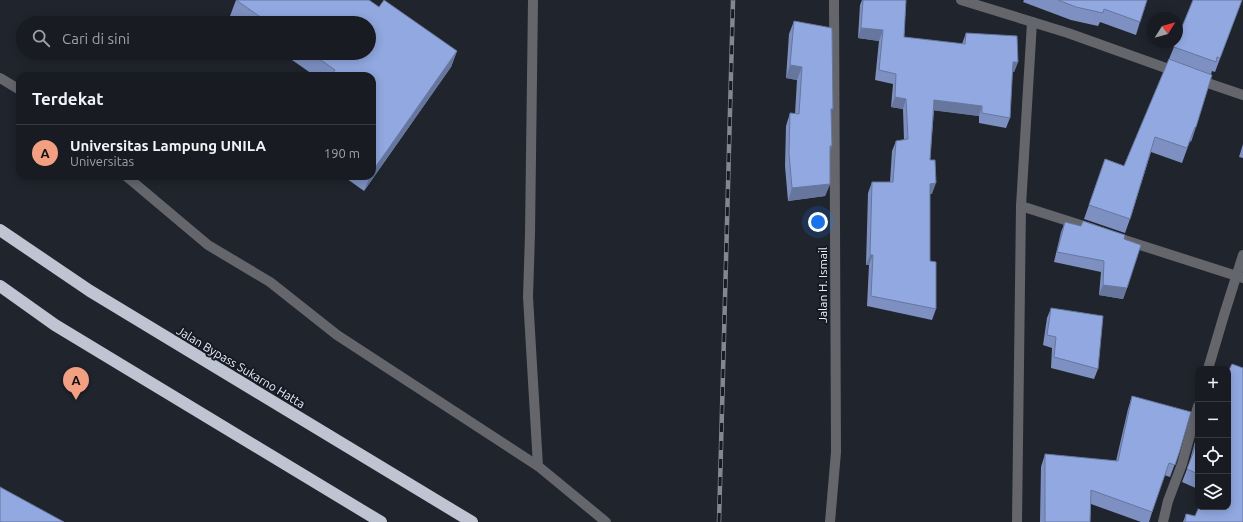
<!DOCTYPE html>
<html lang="id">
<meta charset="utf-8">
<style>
:root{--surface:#181b22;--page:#21242a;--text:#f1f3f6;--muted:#9fa1a5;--line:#363940;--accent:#f3a082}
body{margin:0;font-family:Ubuntu,sans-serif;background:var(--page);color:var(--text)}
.controls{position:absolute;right:12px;bottom:12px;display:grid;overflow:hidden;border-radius:8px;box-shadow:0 2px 10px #0003}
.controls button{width:36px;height:36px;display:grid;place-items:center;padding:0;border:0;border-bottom:1px solid var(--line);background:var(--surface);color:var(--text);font:20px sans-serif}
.compass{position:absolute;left:1147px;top:12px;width:36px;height:36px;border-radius:50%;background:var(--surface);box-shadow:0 2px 10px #0003;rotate:53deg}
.you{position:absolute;left:818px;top:222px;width:14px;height:14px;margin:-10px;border:3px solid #fff;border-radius:50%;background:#1a73e8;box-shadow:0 0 0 6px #1a73e833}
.badge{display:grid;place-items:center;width:26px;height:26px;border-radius:50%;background:var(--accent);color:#111;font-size:13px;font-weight:700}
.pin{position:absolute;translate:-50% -33px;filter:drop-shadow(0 1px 2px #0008)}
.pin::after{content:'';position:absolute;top:21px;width:14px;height:12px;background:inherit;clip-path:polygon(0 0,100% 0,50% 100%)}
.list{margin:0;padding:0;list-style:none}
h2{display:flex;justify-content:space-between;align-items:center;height:52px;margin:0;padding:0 16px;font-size:17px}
h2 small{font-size:13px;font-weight:400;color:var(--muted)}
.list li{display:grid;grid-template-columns:26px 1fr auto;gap:12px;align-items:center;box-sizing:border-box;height:56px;padding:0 16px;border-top:1px solid var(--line)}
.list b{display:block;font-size:15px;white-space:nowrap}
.list p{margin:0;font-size:13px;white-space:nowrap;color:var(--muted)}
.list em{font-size:13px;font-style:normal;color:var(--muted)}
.icon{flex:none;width:22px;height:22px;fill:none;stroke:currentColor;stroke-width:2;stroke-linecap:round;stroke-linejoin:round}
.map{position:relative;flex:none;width:1243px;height:522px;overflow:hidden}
.search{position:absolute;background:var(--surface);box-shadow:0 2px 10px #0003;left:16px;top:16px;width:360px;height:44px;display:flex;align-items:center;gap:10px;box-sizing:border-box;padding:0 14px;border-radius:22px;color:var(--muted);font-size:15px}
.panel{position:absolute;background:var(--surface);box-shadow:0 2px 10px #0003;left:16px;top:72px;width:360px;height:108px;border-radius:12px}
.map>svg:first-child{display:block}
</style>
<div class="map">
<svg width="1243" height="522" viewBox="0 0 1243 522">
<rect width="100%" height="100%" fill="#20242d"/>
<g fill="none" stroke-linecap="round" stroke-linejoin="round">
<!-- street -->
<g stroke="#64666c" stroke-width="10">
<path d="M533,0L530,234L528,297L538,466L606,522"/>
<path d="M961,0L1068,33L1177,72"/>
<path d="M0,78L20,90"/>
<path d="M1196,79L1243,95"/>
<path d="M126,176L208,245L270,282L337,335L538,466"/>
<path d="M1021,206L1093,229"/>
<path d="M1112,236L1243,278"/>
<path d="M1208,369L1224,315L1243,255"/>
<path d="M830,522L836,452L834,0"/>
<path d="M1017,522L1021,206L1032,22"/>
<path d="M1163,522L1168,501L1182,464L1198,406"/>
</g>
<!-- highway -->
<g stroke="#bec4d1" stroke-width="12">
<path d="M0,230L90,291L472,522"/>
<path d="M0,286L55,325L381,522"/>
</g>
<defs>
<path id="rail" d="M719,522L733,0"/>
</defs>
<!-- rail casing -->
<use href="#rail" stroke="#83878f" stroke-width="4.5"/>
<!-- rail -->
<use href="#rail" stroke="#161a24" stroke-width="3" stroke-dasharray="9" stroke-linecap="butt"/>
</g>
<!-- wall -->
<g fill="#7d90c1">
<path d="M236,0L379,7L457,51L451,67L364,191L343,176H372V76H315L282,53H369V23H240L230,16Z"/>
<path d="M862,0H906L904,37L962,44L966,33L1018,62L1014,72H1012L1010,118L1006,128L979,123V116L934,110L930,160L932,194H930V261L936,309L932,320L867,306L869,265H866L868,193L872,182H890L892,151L896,141L904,140L903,109L891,107L893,84L875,80L879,41L858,38L860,5Z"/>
<path d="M1024,0H1147L1140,22L1136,35L1100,22L1098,26L1071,20L1023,2Z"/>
<path d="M1242,0L1215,72L1212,71L1196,127L1191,142L1190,141L1182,163L1151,152L1130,219L1125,233L1084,219L1105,159L1124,166L1169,59L1176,42Z"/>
<path d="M794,21L831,114L830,154V184L825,196L788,201L785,166L786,126L790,113L795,114L797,80L786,78L789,34Z"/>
<path d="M1243,144V158L1239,157Z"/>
<path d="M1065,222L1124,239L1127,288L1123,299L1099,295L1101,272L1054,262L1061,232Z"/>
<path d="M1051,308L1098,369L1094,379L1051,368L1052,348L1043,345L1047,318Z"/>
<path d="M1132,396L1180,450L1170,477L1164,475L1149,522H1141L1091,504L1090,522H1040L1041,467L1045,454L1116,461L1128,409Z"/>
<path d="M1198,430V489L1182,482L1189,464Z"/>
<path d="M1186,514L1195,516L1243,522H1183Z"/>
</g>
<!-- shaded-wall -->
<g fill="#66769d">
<path d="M861,28L883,30L879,41L858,38Z"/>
<path d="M457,51L451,67L364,191L370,176H372V172Z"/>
<path d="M1013,62H1018L1014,72H1009Z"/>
<path d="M790,65L802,67L797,80L786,78Z"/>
<path d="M895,97L906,99L903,109L891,107Z"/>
<path d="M934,100L982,106L979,116L930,110Z"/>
<path d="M830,146H832L828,159Z"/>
<path d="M936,183L932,194H926L930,184Z"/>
<path d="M830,184L825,196L788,201L792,188Z"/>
<path d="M870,255H873L869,265H866Z"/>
<path d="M1103,285L1127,288L1123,299L1099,295Z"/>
</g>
<!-- building -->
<g fill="#91a8e0" stroke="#66769d">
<path d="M236,0H369L379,7L384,0L457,51L372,172V76H331L335,70L311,53H369V23H269Z"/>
<path d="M863,0H906L904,37L965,44L966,33L1017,36L1018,62H1013L1010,118L982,113V106L934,100L930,160H935L936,183L930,184V261L936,262V309L871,296L873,255H870L872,182H893L896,141L908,139L906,99L895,97L896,74L879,70L883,30L861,28Z"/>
<path d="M1058,0H1147L1140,22L1104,9L1103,13L1076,7Z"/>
<path d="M1193,0H1242L1220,58L1217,57L1216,62L1174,47L1176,42H1177V39Z"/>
<path d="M794,21L832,28L833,109H831L832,146H830V184L792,188L789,153L790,113L799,114L802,67L790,65Z"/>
<path d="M1169,59L1212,75L1196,127H1195L1187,148L1155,137L1130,219L1089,205L1105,159L1124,166Z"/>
<path d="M1083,221L1125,235L1124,239L1141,245L1127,288L1103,285L1104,261L1057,252L1065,222L1081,226Z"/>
<path d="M1051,308L1103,316L1098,369L1054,357L1056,337L1047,335Z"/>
<path d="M1232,364L1243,368V522H1185L1186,514L1195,516L1199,507H1228V372Z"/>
<path d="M1132,396L1191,412L1180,450L1175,465L1169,463L1152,512L1091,490L1090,522H1045V454L1118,461Z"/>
<path d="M1198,435V474L1187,469L1193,453Z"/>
<path d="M0,487L64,522H0Z"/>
</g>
<g text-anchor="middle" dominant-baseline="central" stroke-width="4" stroke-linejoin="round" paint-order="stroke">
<!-- street labels -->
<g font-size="12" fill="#eceff6" stroke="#161a24">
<text transform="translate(822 285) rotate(-90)">Jalan H. Ismail</text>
<text transform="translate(241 367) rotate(31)">Jalan Bypass Sukarno Hatta</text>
</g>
</g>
</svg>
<div class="controls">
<button>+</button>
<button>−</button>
<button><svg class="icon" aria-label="locate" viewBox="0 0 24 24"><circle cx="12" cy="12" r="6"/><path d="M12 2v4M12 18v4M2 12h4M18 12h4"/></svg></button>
<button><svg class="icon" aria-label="layers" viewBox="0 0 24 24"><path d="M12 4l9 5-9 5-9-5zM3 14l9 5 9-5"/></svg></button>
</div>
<svg class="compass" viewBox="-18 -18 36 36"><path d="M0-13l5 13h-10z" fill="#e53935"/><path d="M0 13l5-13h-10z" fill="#9fa1a5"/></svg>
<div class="you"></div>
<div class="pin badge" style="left:76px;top:400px">A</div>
<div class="search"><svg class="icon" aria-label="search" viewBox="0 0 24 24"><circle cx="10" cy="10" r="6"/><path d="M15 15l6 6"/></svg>Cari di sini</div>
<section class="panel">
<h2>Terdekat<small></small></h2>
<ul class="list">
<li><span class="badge">A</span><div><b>Universitas Lampung UNILA</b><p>Universitas</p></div><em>190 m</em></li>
</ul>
</section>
</div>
